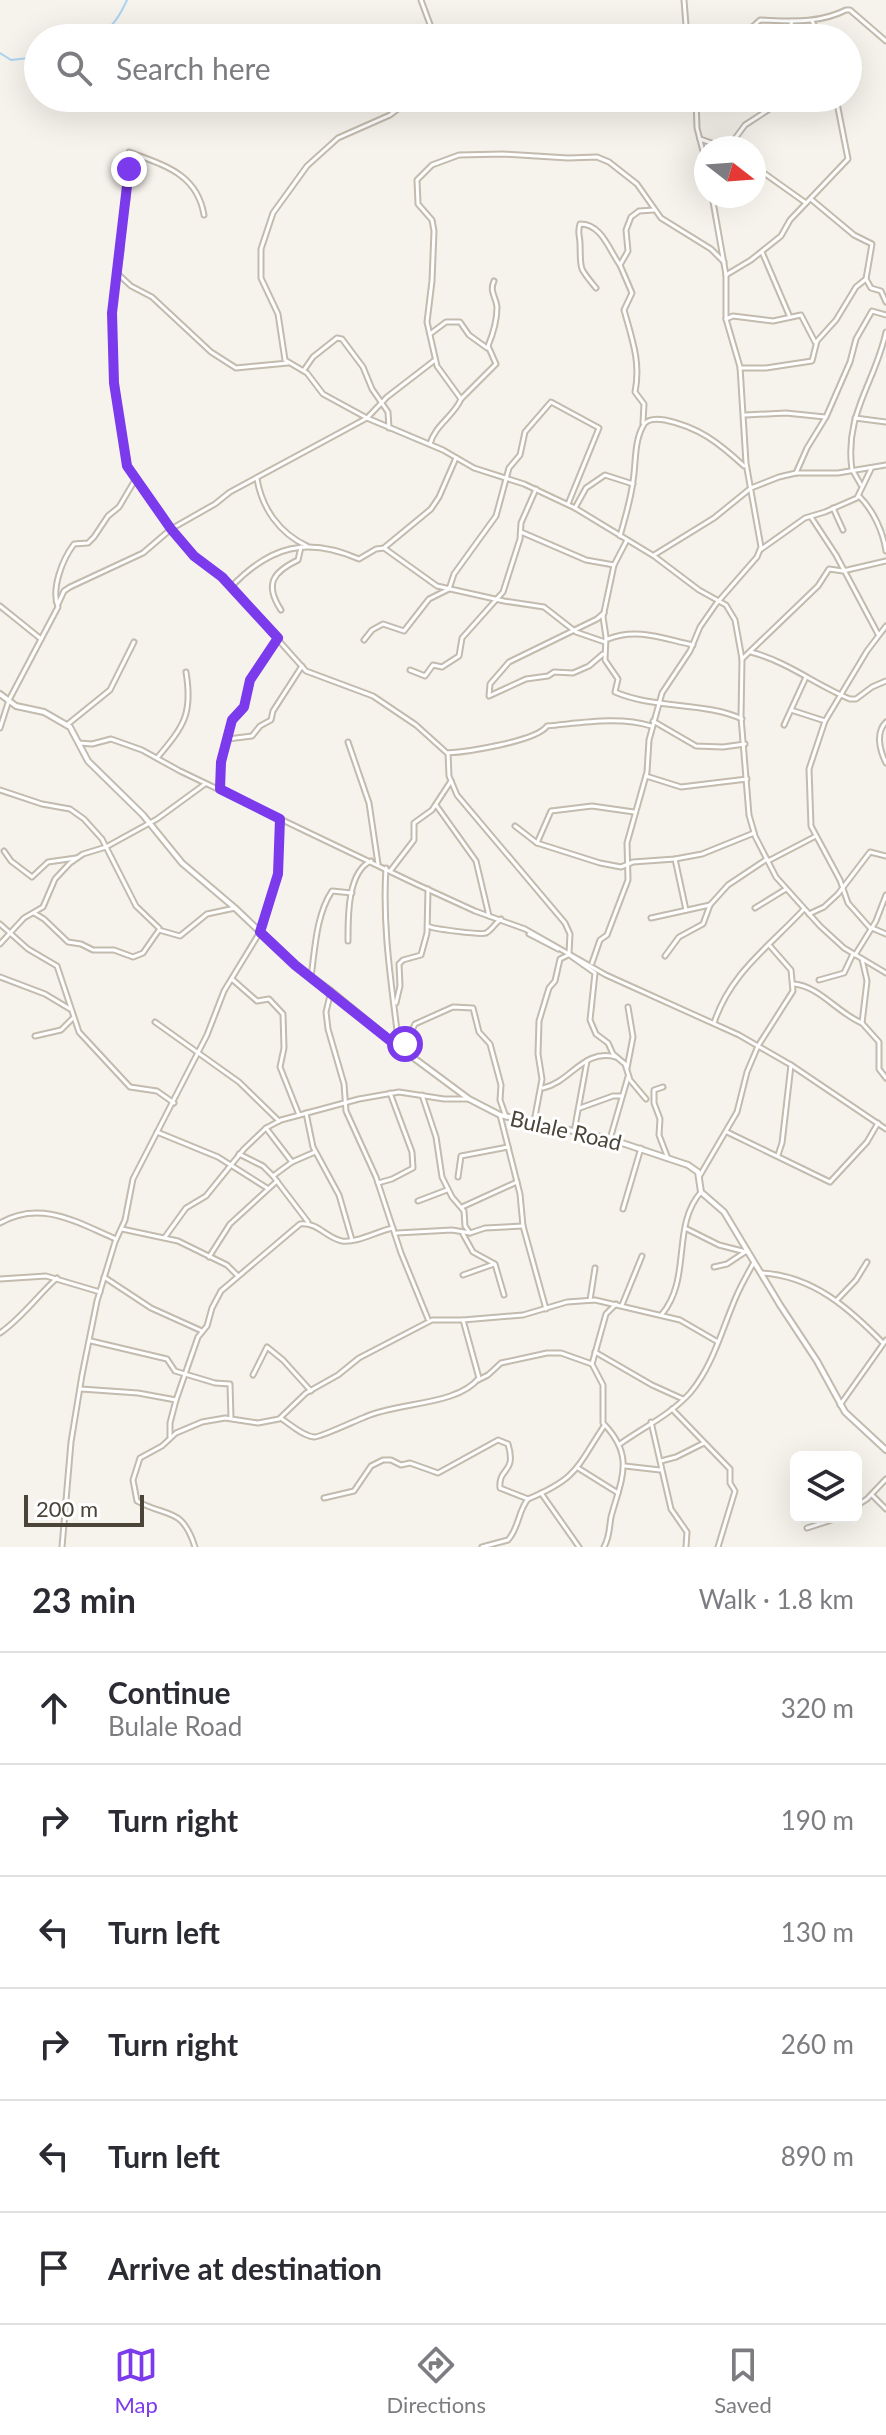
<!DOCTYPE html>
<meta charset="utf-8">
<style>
:root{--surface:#fff;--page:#f7f7f7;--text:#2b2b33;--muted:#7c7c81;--line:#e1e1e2;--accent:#7c3aed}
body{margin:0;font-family:Lato,sans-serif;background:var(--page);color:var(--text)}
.controls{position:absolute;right:24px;bottom:24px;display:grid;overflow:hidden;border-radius:12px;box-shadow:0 8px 32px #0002}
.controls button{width:72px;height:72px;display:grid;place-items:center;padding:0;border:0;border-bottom:2px solid var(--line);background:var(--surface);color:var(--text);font:40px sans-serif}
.compass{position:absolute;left:694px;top:136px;width:72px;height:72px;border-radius:50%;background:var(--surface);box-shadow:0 8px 32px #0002;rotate:107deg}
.scale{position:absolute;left:24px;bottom:20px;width:120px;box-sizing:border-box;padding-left:8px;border:4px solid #4b4439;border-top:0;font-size:22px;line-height:28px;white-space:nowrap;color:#4b4439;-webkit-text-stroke:6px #fff;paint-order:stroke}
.stop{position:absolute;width:24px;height:24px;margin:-18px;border:6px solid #7c3aed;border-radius:50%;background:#fff}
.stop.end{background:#7c3aed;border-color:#fff;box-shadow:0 2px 8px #0008}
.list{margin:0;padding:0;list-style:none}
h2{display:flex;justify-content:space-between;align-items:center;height:104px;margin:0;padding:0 32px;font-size:34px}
h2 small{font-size:26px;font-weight:400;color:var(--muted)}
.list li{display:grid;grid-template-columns:52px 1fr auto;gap:24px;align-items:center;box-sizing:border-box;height:112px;padding:0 32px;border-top:2px solid var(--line)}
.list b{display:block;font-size:30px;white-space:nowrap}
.list p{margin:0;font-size:26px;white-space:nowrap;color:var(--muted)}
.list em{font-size:26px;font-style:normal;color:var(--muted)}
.icon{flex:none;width:44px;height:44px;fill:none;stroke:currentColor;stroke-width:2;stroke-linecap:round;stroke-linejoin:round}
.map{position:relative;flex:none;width:886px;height:1547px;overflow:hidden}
.search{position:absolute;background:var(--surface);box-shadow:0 8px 32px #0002;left:24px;right:24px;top:24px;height:88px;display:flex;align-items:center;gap:20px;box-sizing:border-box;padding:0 28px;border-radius:44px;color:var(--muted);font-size:30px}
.sheet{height:776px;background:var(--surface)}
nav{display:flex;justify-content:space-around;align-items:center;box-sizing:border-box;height:112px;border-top:2px solid var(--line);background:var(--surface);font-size:22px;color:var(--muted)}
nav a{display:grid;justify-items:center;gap:4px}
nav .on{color:var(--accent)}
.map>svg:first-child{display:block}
</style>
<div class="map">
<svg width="886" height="1547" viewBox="0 0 886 1547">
<rect width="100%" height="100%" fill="#f6f3ec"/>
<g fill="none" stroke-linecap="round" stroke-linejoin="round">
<!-- stream -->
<g stroke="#a9d4f2" stroke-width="2">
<path d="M72,38L81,31L101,35C114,25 120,15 127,0"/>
<path d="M0,53L11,60L38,57"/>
</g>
<defs>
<g id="minor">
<path d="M421,0L435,38"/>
<path d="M684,0L687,38"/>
<path d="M812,21L821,38"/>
<path d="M688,38H699"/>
<path d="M740,38L760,20C790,21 818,24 846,10H850L886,41"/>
<path d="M787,38L792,21"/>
<path d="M412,98L390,115L338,138L307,166L273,213L261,249V278L278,314L285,360L307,373L323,394L367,418L443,450L474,468L524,484L575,508L654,556L699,590L726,605L735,620L742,659L741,717L749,815L755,836L776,877L820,926L844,948L886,973"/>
<path d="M696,98L697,128L706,163"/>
<path d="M700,139L726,148"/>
<path d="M728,148L745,125L768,110L777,98"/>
<path d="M754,166L806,203"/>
<path d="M812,200L854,235L872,244L866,279L871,288L881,291L886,302"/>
<path d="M204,215C197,173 163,165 129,152L127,200L122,223L121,251L112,313L114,383L129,470L171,529L194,556L222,577L306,671L373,696L416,725L447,753C467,752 537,741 547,726C581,723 619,716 651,726"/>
<path d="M762,252L789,315"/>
<path d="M118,274L131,286L152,297L211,352L236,368L288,363"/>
<path d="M726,275L751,260L781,236L790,220L848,159L836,98"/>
<path d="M596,288C578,266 581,271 580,244C580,235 577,233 580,224C602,224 609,250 620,265"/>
<path d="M726,319L733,316L773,321L801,315L815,342"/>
<path d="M430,334L446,322H460L469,335L487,348"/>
<path d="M740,368H766L812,361L817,341L836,320L856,287L866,279"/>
<path d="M304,370L313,357L337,338L342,339L363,367L372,389L388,412L389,428"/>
<path d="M461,399L496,364L488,346C493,334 497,321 497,307C496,296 489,292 494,281"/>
<path d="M745,415L786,413L825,417"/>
<path d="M855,418L886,422"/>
<path d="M643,423L644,404L635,392C641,362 632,339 624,310L632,293L620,265L628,251L626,230L631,217L639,211L654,210"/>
<path d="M430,444C435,425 454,416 461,399L437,366L427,322L432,281L434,231L432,220L418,204L417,180L432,165L459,155L503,154L568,158L597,157L609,162L637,184L661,218L711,249L724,262"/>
<path d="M852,470C844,414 875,383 886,332"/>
<path d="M853,471L861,485"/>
<path d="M796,473L807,448L826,417L850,362L856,339L872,311L886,315"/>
<path d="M257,479C262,508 279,533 307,546"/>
<path d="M859,496C873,510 883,531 886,551"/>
<path d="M575,508L586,488L605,475L633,484"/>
<path d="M833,508L843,530"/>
<path d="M811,517L836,555L878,634"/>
<path d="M521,532L586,560L614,565"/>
<path d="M620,536C625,518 631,499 633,481C636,464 634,442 643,426C647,418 657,419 665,420C699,427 719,443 744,466"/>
<path d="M627,540L614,565L603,617L606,637L605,660L618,679L615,692C654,709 707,702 742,719"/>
<path d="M385,547L431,509L439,497L456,458"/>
<path d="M760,550L805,518L825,512L857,498L871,469"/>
<path d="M654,555L714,518L751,488L779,477L796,473H838L886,465"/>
<path d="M231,587C270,546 307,536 359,559L376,549L384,548L437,586L504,601L544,607L576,632L605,642"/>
<path d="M58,604L64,591L70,587L143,553L171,529L215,504L230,492L367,418L387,397L435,360"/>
<path d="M0,606L41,639"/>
<path d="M281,610C264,584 273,572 298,560L301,547"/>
<path d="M608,639C637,627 664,639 693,645"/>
<path d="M364,640L372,630L383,624L404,631L429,599L449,589L454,574L496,516L509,468L520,455L525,432L551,402L599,428L568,504"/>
<path d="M751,652C788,662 816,685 850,699H856L872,687L886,681"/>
<path d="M603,654L589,666L573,673L554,672L548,676L526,679L489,696L490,684L509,662L597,619L604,613"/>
<path d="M742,659L818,586L829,569L843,571L886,561"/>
<path d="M410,670L425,676L433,665L442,667L459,656L462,638L503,592L520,539L521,523L536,489"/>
<path d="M791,710L825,721"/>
<path d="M653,721L696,746L723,747L745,744"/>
<path d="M886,722C875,733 880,751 886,763"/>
<path d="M68,724L110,690L134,642"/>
<path d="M784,725L806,677"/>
<path d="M0,728L9,700L58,607C51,589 62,560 74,544L88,543L94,537L108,516L119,507L135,480"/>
<path d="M228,739L252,736L260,726L271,720L273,711L302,666"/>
<path d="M348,742L369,803L378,864"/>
<path d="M79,743L92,744L111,739L142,750L180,771L416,884L475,911L525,929L606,975L739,1035L791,1065L886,1129"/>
<path d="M448,753L449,776L457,795L565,923L570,934L569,953"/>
<path d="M157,758C184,726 193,714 186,672"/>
<path d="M646,776L681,787L747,779"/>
<path d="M220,789L221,762L232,720L242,711L250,680L278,638"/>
<path d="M0,790L42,804L70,809L84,819L102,839L136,906L159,928"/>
<path d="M436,805L476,861L489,916"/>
<path d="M515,826L537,843L600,863L621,867L633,862L675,859L702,854L754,833"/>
<path d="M537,843L551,811L592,806L634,812"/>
<path d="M4,851L11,861L32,877L48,862L76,858"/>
<path d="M675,859L686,910"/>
<path d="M768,861L816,836"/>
<path d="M386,868C382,929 392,987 399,1047"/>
<path d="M391,870L414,840V823L432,810L451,781"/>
<path d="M755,908L786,889"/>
<path d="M34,913L44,919L68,942L81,944L93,950H114L133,957L143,953L159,930L180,936L207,914L235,908"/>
<path d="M809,914L824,907L838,894L870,852L886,856"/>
<path d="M651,918L710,905"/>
<path d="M0,924L28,949L57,966L79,1032L130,1087L157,1091L174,1103"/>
<path d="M428,926C432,929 482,935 486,933C492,930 495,923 501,919"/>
<path d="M872,928L886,934"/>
<path d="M871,929L848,903L840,880L811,826L809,769L825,721L867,651L886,626"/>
<path d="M529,934L558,949"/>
<path d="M348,941C348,918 347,872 371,861"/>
<path d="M0,944L24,918L43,907L55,879L70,863L83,854L106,847L157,819L205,784"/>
<path d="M568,954L595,973L590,1020L596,1034L608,1043L613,1054L625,1064L630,1080L646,1099"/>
<path d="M855,955L876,921L886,895"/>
<path d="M665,956L679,937L703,924L710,905L728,885L767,859"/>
<path d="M862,959L867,981L862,1023L879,1042V1069L886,1078"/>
<path d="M592,963L600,940L607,935L628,880L627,843L647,772L649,740L662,693L690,651L700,627L716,604L757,557L761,547L746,463L740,367L726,319V275L712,196"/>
<path d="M0,977L45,994L70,1009"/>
<path d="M311,977C315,949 316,915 332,891L352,893"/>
<path d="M233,980L257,1001L269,999L283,1014L284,1048L280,1067L299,1115"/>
<path d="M819,980L844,973L853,954"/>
<path d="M794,984C819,986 839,1014 862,1023"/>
<path d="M331,991L326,1012L328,1029L344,1084L346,1111L376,1177L401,1253L428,1319"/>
<path d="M396,1003L400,986L399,964L403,960L421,955L427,933L428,889"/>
<path d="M155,1022L239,1082L279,1121"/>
<path d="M714,1023C730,973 770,946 804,909"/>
<path d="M35,1036L61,1030L73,1018"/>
<path d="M403,1049L415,1024L453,1007L473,1008L479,1032L490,1044L501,1085L500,1100L506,1117"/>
<path d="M627,1068L633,1037L628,1007"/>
<path d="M663,1087L654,1090V1103L660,1119L659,1135L667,1156"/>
<path d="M543,1088C571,1082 583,1048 616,1057"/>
<path d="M422,1095L436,1137L442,1177L452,1197L464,1211L465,1226L470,1233"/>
<path d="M580,1108L613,1096H622"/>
<path d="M306,1113L313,1147L339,1195L352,1240"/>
<path d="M500,1115L520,1194L523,1226L546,1309"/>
<path d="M534,1122L542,1079L538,1054L539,1021L549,988L555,981L560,959L568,955"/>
<path d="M266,1128L292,1162"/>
<path d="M157,1132L218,1157L267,1188"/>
<path d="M574,1132L587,1061"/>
<path d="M727,1132L830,1182L867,1142L878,1123"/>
<path d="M610,1139L628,1077"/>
<path d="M239,1154L263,1166L273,1176L308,1222"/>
<path d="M778,1155L782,1143L791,1065"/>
<path d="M273,1176L292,1162L315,1152"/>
<path d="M458,1177L461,1156L508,1147"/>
<path d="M699,1177L737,1112L747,1072L758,1046L793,991L791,970L770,946"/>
<path d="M378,1183L392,1179L413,1168L412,1152L390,1093"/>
<path d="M418,1201L447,1190"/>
<path d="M462,1207L517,1182"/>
<path d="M623,1209L641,1148"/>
<path d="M0,1223C41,1199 78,1223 116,1239"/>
<path d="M122,1229L178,1241L227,1265L238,1276"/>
<path d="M687,1229L719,1245L746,1252"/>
<path d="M397,1233L452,1230L470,1233L485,1228L523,1226"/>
<path d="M463,1234L473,1252L495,1264L504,1295"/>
<path d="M165,1237L186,1208L206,1196L244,1149L266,1128L281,1120L359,1099L399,1092L444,1099H469"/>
<path d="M209,1257L230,1224L277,1181"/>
<path d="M714,1267L727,1264L745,1252"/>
<path d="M762,1273C813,1276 849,1308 883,1343"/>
<path d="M463,1275L494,1264"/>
<path d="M104,1277L151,1308L202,1331"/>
<path d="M0,1279L46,1276L100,1292"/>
<path d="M590,1300L595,1268"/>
<path d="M837,1300L856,1280L867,1262"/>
<path d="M622,1305L642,1256"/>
<path d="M662,1314C692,1278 671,1226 701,1192"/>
<path d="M0,1333C22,1318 37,1296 57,1278"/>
<path d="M91,1341L167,1359L175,1371L215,1383L230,1384L231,1418"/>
<path d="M595,1352L652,1385L683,1399"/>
<path d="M592,1364L606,1314L616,1304"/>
<path d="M253,1375L267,1347L283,1360L311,1391"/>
<path d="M478,1380L488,1375L501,1363L547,1353H561L592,1364L603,1385V1423C635,1456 622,1477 611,1517C609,1528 610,1536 604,1547"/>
<path d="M81,1389L138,1393L176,1400"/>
<path d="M840,1405L886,1340"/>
<path d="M672,1409L730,1469V1483L735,1491L718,1547"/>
<path d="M282,1419C291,1425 303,1436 314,1437C319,1438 357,1420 365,1417C397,1402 457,1406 479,1378L463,1320"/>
<path d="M651,1422L671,1509L687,1532L686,1547"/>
<path d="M170,1437V1423L176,1400L198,1337L207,1326L212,1308L221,1291L300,1224C318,1222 326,1238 342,1241C358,1243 377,1231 393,1228"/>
<path d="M620,1444C644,1427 670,1415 690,1393C713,1366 722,1329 736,1297C741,1285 747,1275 753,1264"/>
<path d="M661,1461L676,1457L704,1443"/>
<path d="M625,1466L660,1470"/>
<path d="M578,1468L618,1493"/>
<path d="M541,1493L579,1547"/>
<path d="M872,1495L886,1509"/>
<path d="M324,1498L354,1491L371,1466L383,1460H391L401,1465L410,1463L438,1473L498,1440L508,1444C517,1474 498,1467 500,1488L528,1499C578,1478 576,1468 604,1426"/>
<path d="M856,1506L867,1499L886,1479"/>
<path d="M807,1528L841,1517"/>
<path d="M62,1547L71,1442L82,1375L97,1301L115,1242L125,1220L133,1179L207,1035L224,991L260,932L278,874L280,819"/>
<path d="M195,1547C182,1506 167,1518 137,1501L133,1480L140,1458L162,1446L176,1433L202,1422L225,1418L258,1423L279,1419L306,1393L338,1375L359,1358L432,1320H463L523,1315L567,1302L595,1300L680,1320L718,1342"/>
<path d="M482,1547L508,1540C519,1528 518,1511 528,1499"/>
</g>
<path id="tertiary" d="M0,694L16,706L44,712L70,727L88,761L143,815L182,863L235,908L295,965L331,991L399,1047L469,1099L500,1115L610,1139L688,1165L698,1172L701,1192L724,1212L780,1305L817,1361L845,1412L886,1450"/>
</defs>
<!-- minor casing -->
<use href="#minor" stroke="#c2bbae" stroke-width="7"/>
<!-- tertiary casing -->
<use href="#tertiary" stroke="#c2bbae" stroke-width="8"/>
<!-- minor -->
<use href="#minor" stroke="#fff" stroke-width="3"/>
<!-- tertiary -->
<use href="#tertiary" stroke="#fff" stroke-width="4"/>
</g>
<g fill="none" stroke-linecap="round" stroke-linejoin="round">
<!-- route -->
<path stroke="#7c3aed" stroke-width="10" d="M129,169L112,313L114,383L127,466L171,529L194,556L222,577L278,638L250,680L244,707L232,720L221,762L220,789L280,819L278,874L260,932L295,965L402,1050L405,1044"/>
</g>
<g text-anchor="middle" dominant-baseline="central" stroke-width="6" stroke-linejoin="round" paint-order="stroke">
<!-- street labels -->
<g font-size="22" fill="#4b4439" stroke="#fff">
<text transform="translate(566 1130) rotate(13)">Bulale Road</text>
</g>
</g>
</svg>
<div class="controls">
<button><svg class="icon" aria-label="layers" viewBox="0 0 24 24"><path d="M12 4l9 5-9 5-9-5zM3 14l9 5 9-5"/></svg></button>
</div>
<svg class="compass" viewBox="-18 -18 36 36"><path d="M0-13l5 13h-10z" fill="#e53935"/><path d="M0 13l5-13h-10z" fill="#7c7c81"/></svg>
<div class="scale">200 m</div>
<div class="stop" style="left:405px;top:1044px"></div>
<div class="stop end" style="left:129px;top:169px"></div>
<div class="search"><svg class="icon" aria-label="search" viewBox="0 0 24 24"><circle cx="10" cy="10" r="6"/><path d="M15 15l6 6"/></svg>Search here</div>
</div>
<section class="sheet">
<h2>23 min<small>Walk · 1.8 km</small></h2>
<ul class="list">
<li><svg class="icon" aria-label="ahead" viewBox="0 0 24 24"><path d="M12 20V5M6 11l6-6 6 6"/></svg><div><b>Continue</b><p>Bulale Road</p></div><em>320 m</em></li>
<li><svg class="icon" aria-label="right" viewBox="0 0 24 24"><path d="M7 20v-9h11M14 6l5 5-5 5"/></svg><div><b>Turn right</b></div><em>190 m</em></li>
<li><svg class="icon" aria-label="left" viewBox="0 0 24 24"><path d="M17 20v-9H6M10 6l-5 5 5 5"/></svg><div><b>Turn left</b></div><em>130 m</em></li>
<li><svg class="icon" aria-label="right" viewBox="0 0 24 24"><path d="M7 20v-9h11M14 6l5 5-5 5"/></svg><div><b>Turn right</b></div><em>260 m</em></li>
<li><svg class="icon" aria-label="left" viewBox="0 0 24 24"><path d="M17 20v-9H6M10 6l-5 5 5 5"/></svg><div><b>Turn left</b></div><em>890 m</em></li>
<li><svg class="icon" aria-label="arrive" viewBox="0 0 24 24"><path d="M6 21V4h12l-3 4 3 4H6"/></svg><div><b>Arrive at destination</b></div></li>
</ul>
</section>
<nav>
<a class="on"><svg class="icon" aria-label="map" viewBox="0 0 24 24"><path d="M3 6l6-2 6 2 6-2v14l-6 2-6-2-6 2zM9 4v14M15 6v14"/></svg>Map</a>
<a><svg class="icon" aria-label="directions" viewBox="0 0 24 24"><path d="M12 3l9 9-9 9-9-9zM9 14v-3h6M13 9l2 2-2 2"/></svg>Directions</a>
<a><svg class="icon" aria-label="saved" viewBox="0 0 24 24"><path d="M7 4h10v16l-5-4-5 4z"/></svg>Saved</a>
</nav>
